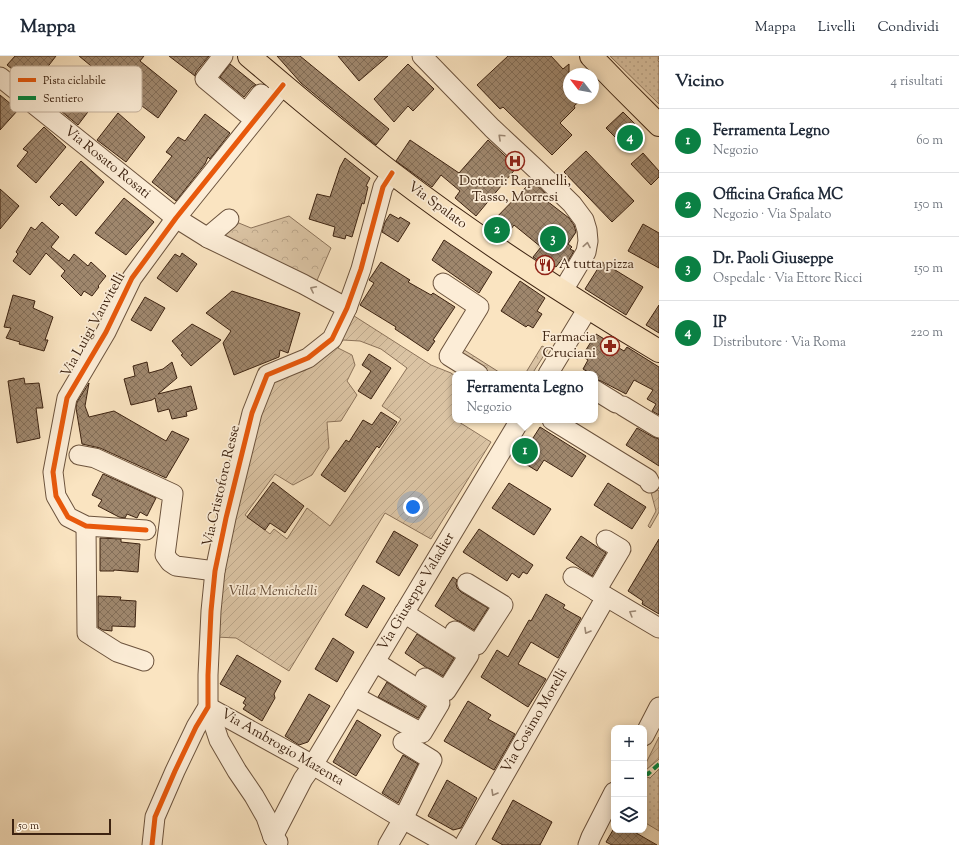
<!DOCTYPE html>
<html lang="it">
<meta charset="utf-8">
<style>
:root{--surface:#fff;--page:#f2f2f3;--text:#1f2937;--muted:#747a83;--line:#e0e1e3;--accent:#0b8043}
body{margin:0;font-family:"Sorts Mill Goudy",serif;background:var(--page);color:var(--text)}
.controls{position:absolute;right:12px;bottom:12px;display:grid;overflow:hidden;border-radius:8px;box-shadow:0 2px 10px #0003}
.controls button{width:36px;height:36px;display:grid;place-items:center;padding:0;border:0;border-bottom:1px solid var(--line);background:var(--surface);color:var(--text);font:20px sans-serif}
.compass{position:absolute;left:563px;top:12px;width:36px;height:36px;border-radius:50%;background:var(--surface);box-shadow:0 2px 10px #0003;rotate:301deg}
.scale{position:absolute;left:12px;bottom:10px;width:99px;box-sizing:border-box;padding-left:4px;border:2px solid #3d2311;border-top:0;font-size:11px;line-height:14px;white-space:nowrap;color:#3d2311;-webkit-text-stroke:3px #fcedd7;paint-order:stroke}
.you{position:absolute;left:413px;top:451px;width:14px;height:14px;margin:-10px;border:3px solid #fff;border-radius:50%;background:#1a73e8;box-shadow:0 0 0 6px #1a73e833}
.badge{display:grid;place-items:center;width:26px;height:26px;border-radius:50%;background:var(--accent);color:#fff;font-size:13px;font-weight:700}
.pin{position:absolute;translate:-50% -50%;border:2px solid #fff;box-shadow:0 1px 4px #0006}
.popup{position:absolute;left:452px;top:315px;width:146px;height:52px;box-sizing:border-box;display:grid;place-content:center;border-radius:8px;background:var(--surface);filter:drop-shadow(0 1px 3px #0005);font-size:13px;white-space:nowrap;color:var(--muted)}
.popup b{font-size:15px;color:var(--text)}
.popup::after{content:'';position:absolute;left:50%;top:100%;margin-left:-8px;border:8px solid transparent;border-top-color:var(--surface)}
.list{margin:0;padding:0;list-style:none}
h2{display:flex;justify-content:space-between;align-items:center;height:52px;margin:0;padding:0 16px;font-size:17px}
h2 small{font-size:13px;font-weight:400;color:var(--muted)}
.list li{display:grid;grid-template-columns:26px 1fr auto;gap:12px;align-items:center;box-sizing:border-box;height:64px;padding:0 16px;border-top:1px solid var(--line)}
.list b{display:block;font-size:15px;white-space:nowrap}
.list p{margin:0;font-size:13px;white-space:nowrap;color:var(--muted)}
.list em{font-size:13px;font-style:normal;color:var(--muted)}
.icon{flex:none;width:22px;height:22px;fill:none;stroke:currentColor;stroke-width:2;stroke-linecap:round;stroke-linejoin:round}
.map{position:relative;flex:none;width:659px;height:789px;overflow:hidden}
header{display:flex;align-items:center;gap:24px;box-sizing:border-box;height:56px;padding:0 20px;background:var(--surface);border-bottom:1px solid var(--line)}
header strong{font-size:19px}
nav{display:flex;gap:22px;margin-inline-start:auto;font-size:14px}
main{display:flex}
aside{flex:1;background:var(--surface)}
.map>svg:first-child{display:block}
</style>
<header>
<strong>Mappa</strong>
<nav><a>Mappa</a><a>Livelli</a><a>Condividi</a></nav>
</header>
<main>
<div class="map">
<svg width="659" height="789" viewBox="0 0 659 789">
<defs>
<pattern id="grass-dots" width="8" height="8" patternUnits="userSpaceOnUse"><rect width="8" height="8" fill="#dac3a3"/><path d="M2 2h.1M6 6h.1" fill="none" stroke="#bca78b" stroke-width="1.8" stroke-linecap="round"/></pattern>
<pattern id="forest-crowns" width="20" height="18" patternUnits="userSpaceOnUse"><rect width="20" height="18" fill="#dac3a3"/><path d="M2 6a3 3 0 1 1 6 0M12 15a3 3 0 1 1 6 0" fill="none" stroke="#bca78b"/></pattern>
<pattern id="garden-furrows" width="10" height="10" patternUnits="userSpaceOnUse"><rect width="10" height="10" fill="#dac3a3"/><path d="M-1 1l2-2M0 10L10 0M9 11l2-2" fill="none" stroke="#bca78b"/></pattern>
<pattern id="building-cross-hatch" width="8" height="8" patternUnits="userSpaceOnUse"><rect width="8" height="8" fill="#9f876d"/><path d="M0 0l8 8M0 8l8-8" fill="none" stroke="#836e58"/></pattern>
</defs>
<rect width="100%" height="100%" fill="#fae4c1"/>
<filter id="stains"><feTurbulence type="fractalNoise" baseFrequency=".005" numOctaves="4"/><feColorMatrix values="0 0 0 0 .2 0 0 0 0 .09 0 0 0 0 .02 0 0 0 .5 -.17"/></filter>
<radialGradient id="worn" r=".72"><stop offset=".6" stop-color="#630" stop-opacity="0"/><stop offset="1" stop-color="#630" stop-opacity=".3"/></radialGradient>
<!-- grass -->
<g fill="url(#grass-dots)" stroke="#8c735a">
<path d="M610,0H659L658,5L659,6V48Z"/>
<path d="M659,713V775L644,766V720L650,722Z"/>
</g>
<!-- forest -->
<g fill="url(#forest-crowns)" stroke="#8c735a">
<path d="M289,160L331,192L315,229L222,183L234,165L251,172Z"/>
<path d="M458,290L502,318H490L454,296Z"/>
<path d="M542,290L548,293L532,318H525Z"/>
</g>
<!-- garden -->
<g fill="url(#garden-furrows)" stroke="#8c735a" fill-rule="evenodd">
<path d="M351,258L431,309L451,317L455,320V364H460L459,366L491,386L431,483L385,457L289,615L236,582L216,581L230,464L271,325L306,314L336,287ZM343,284L360,285L381,293L407,312L382,350L401,363L330,470L307,452L287,483L274,473L270,478L245,459L275,418L293,429L312,419L329,392L327,366L341,365L357,339L347,325L355,309L352,299L338,292Z"/>
<path d="M649,429L659,435V456L650,472L648,470L656,455Z"/>
<path d="M659,681V703L646,714L644,711Z"/>
</g>
<!-- building -->
<g fill="url(#building-cross-hatch)" stroke="#3d2311">
<path d="M15,0H56L33,30L7,9Z"/>
<path d="M79,0H144L140,5L177,35L158,62L118,32Z"/>
<path d="M169,0H209L196,16L195,20Z"/>
<path d="M277,0H300L389,73L376,89L301,27Z"/>
<path d="M338,0H388L359,25Z"/>
<path d="M508,0H551L563,13L569,8V42H583L574,50L575,52L560,67L572,79L552,99L503,51L500,53L477,29Z"/>
<path d="M230,8L256,29L252,31L244,41L220,21Z"/>
<path d="M408,8L434,33L413,55L408,50L394,66L374,43Z"/>
<path d="M69,21L97,44L78,69L50,46Z"/>
<path d="M0,39L18,54L0,74Z"/>
<path d="M623,56L643,76L626,92L606,72Z"/>
<path d="M118,57L145,81L126,106L97,84Z"/>
<path d="M205,58L230,77L210,103L208,101L205,108L176,145L152,126L172,100L166,96L178,81L185,85Z"/>
<path d="M44,71L66,91L36,127L17,110L28,96L23,93Z"/>
<path d="M410,84L459,117L488,84L517,111L476,160L455,142L460,135L441,119L432,131L396,105Z"/>
<path d="M586,95L634,145L612,166L564,116Z"/>
<path d="M643,97L659,115V121L651,129L631,108Z"/>
<path d="M345,102L370,122L366,130L368,131L364,148L362,147L352,181L346,179L345,183L333,180L335,171L309,163L317,138L330,141L340,111Z"/>
<path d="M81,105L104,126L76,160L62,147L59,150L50,141Z"/>
<path d="M532,125L546,138L543,142L569,162L574,169L576,176L568,188L572,191L570,193L574,195L568,205L563,202L556,211L550,208L548,211L533,201L541,191L514,169L508,177L502,172L498,177L489,169Z"/>
<path d="M0,133L19,150L0,173Z"/>
<path d="M124,142L154,166L126,199L95,177Z"/>
<path d="M390,158L399,163L400,161L410,167L398,186L382,176L385,166Z"/>
<path d="M42,166L59,181L51,191L69,205L74,198L88,210L91,206L106,220L98,230L99,231L92,240L84,235L81,240L61,220L65,215L46,197L30,219L13,205L18,198L16,196L31,171L35,174Z"/>
<path d="M643,168L659,177V212L628,195Z"/>
<path d="M444,184L492,216L479,237L432,204Z"/>
<path d="M182,197L197,208L177,236L157,222L175,198L180,201Z"/>
<path d="M381,206L410,224L408,226L431,239L433,237L455,251L433,284L435,285L428,295L395,273L396,271L360,249L374,227L369,224Z"/>
<path d="M602,206L643,231L626,259L585,233Z"/>
<path d="M520,225L545,242L537,255L542,258L533,272L528,269L526,271L501,255Z"/>
<path d="M232,235L300,257L288,297L280,294L279,301L234,319L223,287L231,275L206,257Z"/>
<path d="M13,239L35,245L33,252L53,261L45,284H48L44,295L19,288L20,286L6,282L11,272L4,271Z"/>
<path d="M145,241L165,252L151,275L131,264Z"/>
<path d="M659,249V277L646,269Z"/>
<path d="M192,268L221,284L191,310L181,299L183,298L172,285Z"/>
<path d="M596,278L624,295L627,291L659,311V359L652,355L656,348L647,343L653,334L634,324L626,338L601,325L595,323V318H591L583,313L588,304L582,300Z"/>
<path d="M369,298L391,312L371,343L358,335L371,315L362,309Z"/>
<path d="M147,306L149,317L163,313L172,306L177,322L158,338L191,330L197,353L186,356L187,360L172,363L169,353L158,356L155,342L152,344L131,349L124,323L135,320L133,310Z"/>
<path d="M24,322L25,328L39,327L43,352H36L40,382L17,387L8,325Z"/>
<path d="M89,327L85,350L89,361L114,355L166,385L172,375L189,383L166,422L100,392L82,388L76,352L77,346Z"/>
<path d="M381,356L397,366L379,392L377,390L345,436L321,419L346,384L349,386L363,364L372,369Z"/>
<path d="M540,371L586,400L572,421L544,404L537,415L519,404Z"/>
<path d="M637,372L653,381L659,383V410L626,389Z"/>
<path d="M103,418L156,442L147,460L140,456L137,462L127,458L125,462L119,461L98,450L102,444L92,439Z"/>
<path d="M273,426L304,450L285,477L270,467L265,474L247,461Z"/>
<path d="M509,427L551,453L534,479L492,452Z"/>
<path d="M608,427L646,451L632,473L594,449Z"/>
<path d="M479,473L533,509L527,518L523,516L519,522L512,517L507,525L463,496Z"/>
<path d="M394,475L418,489L399,520L376,506Z"/>
<path d="M581,480L606,497L592,520L566,502Z"/>
<path d="M100,482L121,483V486L140,488L138,516L114,514V515H100Z"/>
<path d="M659,483V558L642,548L643,545L628,535Z"/>
<path d="M453,521L457,524L456,527L457,532L461,536L488,552L474,574L461,566L456,564L435,550Z"/>
<path d="M363,529L385,542L367,572L345,559Z"/>
<path d="M546,538L565,549L563,552L581,562L558,602L531,586L518,608L546,623L528,651L481,621L497,594L508,601L529,564L531,565Z"/>
<path d="M98,540L121,541L120,544L136,545L135,571L112,570V575L103,574L98,571Z"/>
<path d="M417,578L454,602L443,620L431,613L427,612L405,597Z"/>
<path d="M333,582L354,596L337,626L315,613Z"/>
<path d="M237,599L281,625L274,638L275,642L262,665L243,653L246,649L243,647L246,642L220,628Z"/>
<path d="M387,626L425,651L418,662L378,641Z"/>
<path d="M309,638L330,650L308,686L299,689L285,680Z"/>
<path d="M468,645L491,659L488,663L515,678L494,714L444,685Z"/>
<path d="M357,664L381,679L356,720L333,706Z"/>
<path d="M403,699L418,708L398,747L382,737Z"/>
<path d="M447,724L477,742L461,772L453,774L428,760Z"/>
<path d="M513,744L552,766L540,789H503L492,783Z"/>
<path d="M613,774H631L657,789H612L606,786Z"/>
</g>
<g fill="none" stroke-linecap="round" stroke-linejoin="round">
<defs>
<g id="minor">
<path d="M223,0L205,23L246,57L261,38"/>
<path d="M422,0L492,72L537,114L572,148L584,164L587,174L588,185L586,196L562,236"/>
<path d="M0,21L176,162L208,182L303,228L347,252"/>
<path d="M208,182L210,179L229,163"/>
<path d="M443,227L479,251L449,300L478,318"/>
<path d="M548,318L588,252"/>
<path d="M595,334L616,347"/>
<path d="M623,350L659,372"/>
<path d="M552,364L648,423L650,427"/>
<path d="M79,399L95,402L173,438L165,499L170,506L176,510L215,515"/>
<path d="M86,470L87,577L117,596L144,605"/>
<path d="M146,474L86,470L68,461L56,440L53,416L67,342L106,276L132,222L176,162L283,29"/>
<path d="M573,521L659,572"/>
<path d="M596,535L621,493L606,484"/>
<path d="M404,557L469,599L446,635L425,622"/>
<path d="M455,575L477,589L503,549L467,527"/>
<path d="M354,640L422,677L440,647L375,606"/>
<path d="M208,651L313,709L403,763L449,789"/>
<path d="M208,651L219,684L237,715L254,740L266,761L273,781L278,786"/>
<path d="M644,680L659,651"/>
<path d="M273,781L303,723L313,709L520,364"/>
<path d="M152,789L155,761L175,715L196,671L208,651V619L211,555L215,515L226,462L252,357L267,319L308,302L332,283L347,252L361,213L383,131L392,117"/>
<path d="M388,789L403,763L432,704L403,686"/>
<path d="M464,789L606,541"/>
<path d="M588,789L591,781L614,736"/>
</g>
<g id="major">
<path d="M249,0C296,40 343,80 392,117C477,182 567,240 659,295"/>
<path d="M591,0L618,28L659,69"/>
</g>
</defs>
<!-- minor casing -->
<use href="#minor" stroke="#6c533d" stroke-width="21"/>
<!-- major casing -->
<use href="#major" stroke="#3d2311" stroke-width="24"/>
<!-- minor -->
<use href="#minor" stroke="#fcedd7" stroke-width="19"/>
<!-- major -->
<use href="#major" stroke="#fae4c1" stroke-width="22"/>
<!-- quiet -->
<path stroke="#00873e" stroke-width="4" stroke-dasharray="8 4" stroke-linecap="butt" d="M644,716L648,718L659,708"/>
<defs>
<g id="cycleway">
<path d="M146,474L86,470L68,461L56,440L53,416L67,342L106,276L132,222L176,162L283,29"/>
<path d="M152,789L155,761L175,715L196,671L208,651V619L211,555L215,515L226,462L252,357L267,319L308,302L332,283L347,252L361,213L383,131L392,117"/>
</g>
</defs>
<!-- cycleway casing -->
<use href="#cycleway" stroke="#fcedd7" stroke-width="8"/>
<!-- cycleway -->
<use href="#cycleway" stroke="#e8590c" stroke-width="5"/>
</g>
<!-- one-way arrows -->
<defs><path id="oneway-chevron" d="M-2-3.5L2.5 0L-2 3.5" fill="none" stroke-width="1.6" stroke-linecap="round" stroke-linejoin="round"/></defs>
<g stroke="#9c8874">
<use href="#oneway-chevron" transform="translate(501 81) rotate(-137)"/>
<use href="#oneway-chevron" transform="translate(587 189) rotate(-80)"/>
<use href="#oneway-chevron" transform="translate(313 233) rotate(-153)"/>
<use href="#oneway-chevron" transform="translate(632 557) rotate(-149)"/>
<use href="#oneway-chevron" transform="translate(587 575) rotate(120)"/>
<use href="#oneway-chevron" transform="translate(494 737) rotate(120)"/>
</g>
<!-- icons -->
<defs>
<symbol id="hospital-ring" viewBox="-11 -11 22 22"><circle r="9.5" fill="#fcedd7" stroke="#8f2418" stroke-width="1.5"/><path d="M-5-5h3v3.5h4V-5h3V5h-3V1.5h-4V5h-3Z" fill="#8f2418"/></symbol>
<symbol id="restaurant-ring" viewBox="-11 -11 22 22"><circle r="9.5" fill="#fcedd7" stroke="#8f2418" stroke-width="1.5"/><path d="M-5-6h1v4h1v-4h1v4h1v-4h1v5L-1.5 .5V6h-2V.5L-5-1ZM5-6V6H3V1.5H1.5Q1.5-4 5-6Z" fill="#8f2418"/></symbol>
<symbol id="pharmacy-ring" viewBox="-11 -11 22 22"><circle r="9.5" fill="#fcedd7" stroke="#8f2418" stroke-width="1.5"/><path d="M-2-6h4v4h4v4h-4v4h-4v-4h-4v-4h4Z" fill="#8f2418"/></symbol>
</defs>
<g fill-rule="evenodd">
<use href="#hospital-ring" x="504" y="94" width="22" height="22"/>
<use href="#restaurant-ring" x="534" y="198" width="22" height="22"/>
<use href="#pharmacy-ring" x="599" y="279" width="22" height="22"/>
</g>
<g text-anchor="middle" dominant-baseline="central" stroke-width="3.5" stroke-linejoin="round" paint-order="stroke">
<!-- street labels -->
<g font-size="14" fill="#3d2311" stroke="#fcedd7">
<text transform="translate(107 107) rotate(39)">Via Rosato Rosati</text>
<text transform="translate(437 150) rotate(36)">Via Spalato</text>
<text transform="translate(94 269) rotate(-61)">Via Luigi Vanvitelli</text>
<text transform="translate(222 430) rotate(-77)">Via Cristoforo Resse</text>
<text transform="translate(417 536) rotate(-59)">Via Giuseppe Valadier</text>
<text transform="translate(535 665) rotate(-60)">Via Cosimo Morelli</text>
<text transform="translate(282 692) rotate(30)">Via Ambrogio Mazenta</text>
</g>
<!-- poi labels -->
<g font-size="14" fill="#3d2311" stroke="#fcedd7">
<text x="515" y="126">Dottori: Rapanelli,<tspan x="515" dy="16">Tasso, Morresi</tspan></text>
<text x="559" y="209" text-anchor="start">A tutta pizza</text>
<text x="596" y="282" text-anchor="end">Farmacia<tspan x="596" dy="16">Cruciani</tspan></text>
</g>
<!-- park labels -->
<g font-size="14" font-style="italic" fill="#644b36" stroke="#fcedd7">
<text x="273" y="536">Villa Menichelli</text>
</g>
</g>
<!-- legend -->
<rect x="10" y="10" width="132" height="46" rx="6" fill="#fcedd7" stroke="#c3b09c" stroke-width="1"/>
<rect x="18" y="22" width="18" height="4" fill="#e8590c"/>
<rect x="18" y="40" width="18" height="4" fill="#00873e"/>
<g font-size="11" fill="#3d2311">
<text x="43" y="28">Pista ciclabile</text>
<text x="43" y="46">Sentiero</text>
</g>
<rect width="100%" height="100%" filter="url(#stains)"/>
<rect width="100%" height="100%" fill="url(#worn)"/>
</svg>
<div class="controls">
<button>+</button>
<button>−</button>
<button><svg class="icon" aria-label="layers" viewBox="0 0 24 24"><path d="M12 4l9 5-9 5-9-5zM3 14l9 5 9-5"/></svg></button>
</div>
<svg class="compass" viewBox="-18 -18 36 36"><path d="M0-13l5 13h-10z" fill="#e53935"/><path d="M0 13l5-13h-10z" fill="#747a83"/></svg>
<div class="scale">50 m</div>
<div class="you"></div>
<div class="pin badge" style="left:525px;top:395px">1</div>
<div class="popup"><b>Ferramenta Legno</b>Negozio</div>
<div class="pin badge" style="left:497px;top:174px">2</div>
<div class="pin badge" style="left:553px;top:183px">3</div>
<div class="pin badge" style="left:630px;top:82px">4</div>
</div>
<aside>
<h2>Vicino<small>4 risultati</small></h2>
<ul class="list">
<li><span class="badge">1</span><div><b>Ferramenta Legno</b><p>Negozio</p></div><em>60 m</em></li>
<li><span class="badge">2</span><div><b>Officina Grafica MC</b><p>Negozio · Via Spalato</p></div><em>150 m</em></li>
<li><span class="badge">3</span><div><b>Dr. Paoli Giuseppe</b><p>Ospedale · Via Ettore Ricci</p></div><em>150 m</em></li>
<li><span class="badge">4</span><div><b>IP</b><p>Distributore · Via Roma</p></div><em>220 m</em></li>
</ul>
</aside>
</main>
